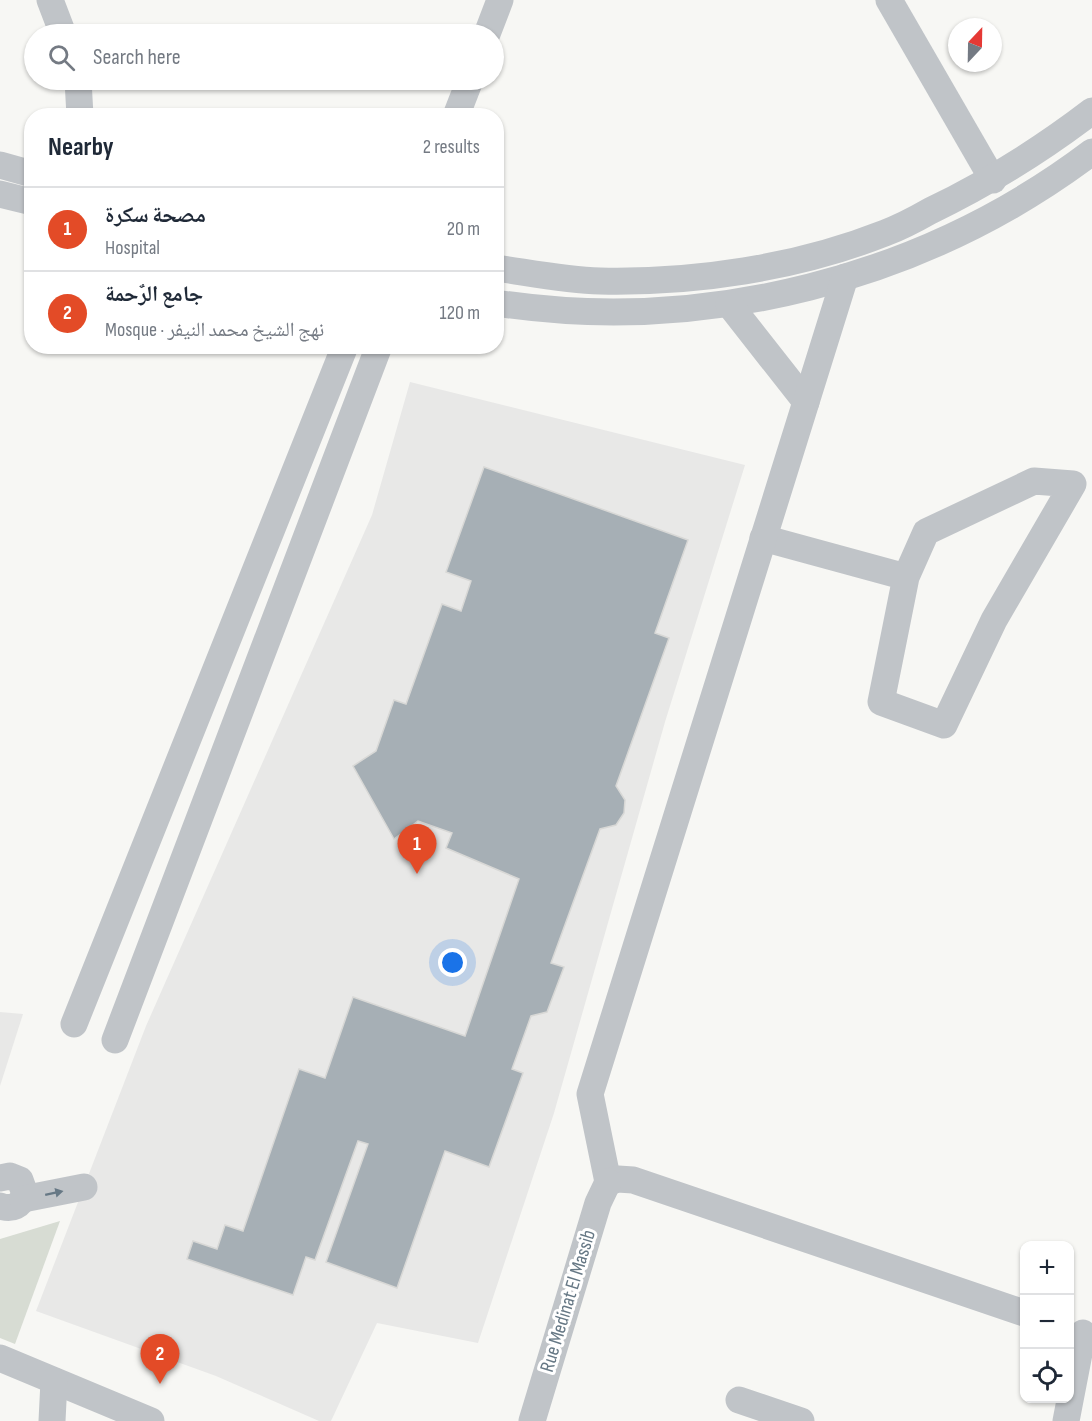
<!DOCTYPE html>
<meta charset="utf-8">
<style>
:root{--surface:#fff;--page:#f6f6f7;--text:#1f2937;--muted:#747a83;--line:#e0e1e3;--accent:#e34b27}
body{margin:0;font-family:"Sofia Sans Condensed","Noto Naskh Arabic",sans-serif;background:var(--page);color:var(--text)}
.controls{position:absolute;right:18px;bottom:18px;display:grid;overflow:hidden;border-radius:12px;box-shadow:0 2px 4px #0004}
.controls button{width:54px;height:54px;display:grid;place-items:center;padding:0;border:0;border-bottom:2px solid var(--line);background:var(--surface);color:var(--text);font:30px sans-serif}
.compass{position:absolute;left:948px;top:18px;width:54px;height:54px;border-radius:50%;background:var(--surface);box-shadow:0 2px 4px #0004;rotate:22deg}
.you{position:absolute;left:453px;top:963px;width:21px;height:21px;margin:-15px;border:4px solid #fff;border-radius:50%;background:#1a73e8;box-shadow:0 0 0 9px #1a73e833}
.badge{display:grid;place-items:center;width:39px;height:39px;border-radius:50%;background:var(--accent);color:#fff;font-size:20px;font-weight:700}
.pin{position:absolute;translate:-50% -50px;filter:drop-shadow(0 2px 3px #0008)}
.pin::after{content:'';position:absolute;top:32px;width:21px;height:18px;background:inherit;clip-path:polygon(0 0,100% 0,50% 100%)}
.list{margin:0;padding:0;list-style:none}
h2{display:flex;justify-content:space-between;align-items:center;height:78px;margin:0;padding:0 24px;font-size:26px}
h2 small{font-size:20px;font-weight:400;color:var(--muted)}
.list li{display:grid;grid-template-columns:39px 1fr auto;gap:18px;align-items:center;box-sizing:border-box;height:84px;padding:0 24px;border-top:2px solid var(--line)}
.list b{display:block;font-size:22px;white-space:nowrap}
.list p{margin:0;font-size:20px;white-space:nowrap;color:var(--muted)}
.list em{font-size:20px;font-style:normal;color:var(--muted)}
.icon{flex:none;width:33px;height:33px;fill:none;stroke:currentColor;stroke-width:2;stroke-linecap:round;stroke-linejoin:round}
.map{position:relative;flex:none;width:1092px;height:1421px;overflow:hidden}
.search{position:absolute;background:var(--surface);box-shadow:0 2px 4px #0004;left:24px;top:24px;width:480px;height:66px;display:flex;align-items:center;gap:15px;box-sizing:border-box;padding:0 21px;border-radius:33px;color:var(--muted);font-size:22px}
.panel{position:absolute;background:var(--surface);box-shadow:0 2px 4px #0004;left:24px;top:108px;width:480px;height:246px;border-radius:24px}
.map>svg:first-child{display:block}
</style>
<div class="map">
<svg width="1092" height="1421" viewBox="0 0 1092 1421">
<rect width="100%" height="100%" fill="#f7f7f4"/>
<!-- built -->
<g fill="#e8e8e7">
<path d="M410,382L745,465L665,722L554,1113L478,1343L377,1323L331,1421H319L216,1376L36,1311L146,1026L372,515Z"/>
<path d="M0,1012L23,1014L0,1086Z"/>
</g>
<!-- green -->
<path fill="#d7dcd3" d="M60,1221L15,1344L0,1338V1239Z"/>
<!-- building -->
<path fill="#a6afb5" stroke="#d8d8d6" stroke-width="1.5" d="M484,467L688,540L655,633L669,638L616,786L625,800L624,813L616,825L600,829L551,963L564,967L547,1012L531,1016L512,1069L523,1073L489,1167L445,1151L397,1288L326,1262L368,1144L358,1141L315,1260L306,1257L293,1295L187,1259L193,1241L217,1249L225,1225L243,1231L299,1069L325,1078L353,997L465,1036L519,879L446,848L452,833L418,821L394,839L353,766L376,751L394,700L406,704L442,604L461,611L471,581L446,572Z"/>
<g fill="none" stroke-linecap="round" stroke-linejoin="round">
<!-- minor -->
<g stroke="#c0c4c8" stroke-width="27">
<path d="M50,0L63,34"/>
<path d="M889,0L993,180"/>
<path d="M487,34L500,0"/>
<path d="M78,80L80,116"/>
<path d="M456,116L470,80"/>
<path d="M0,165L32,174"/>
<path d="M0,194L32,202"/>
<path d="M496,268C531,273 566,280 600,281C695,283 796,268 885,233C901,227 916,219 930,211C988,183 1041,150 1092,111"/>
<path d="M496,303C705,335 924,279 1092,152"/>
<path d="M729,304L806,402"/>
<path d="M763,538L906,577L926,532L1034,481L1073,484L994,620L944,725L881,702L906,577"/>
<path d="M74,1024L345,346"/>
<path d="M115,1040L379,346"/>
<path d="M0,1178L10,1176L20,1180L25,1194C21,1206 12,1210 0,1206"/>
<path d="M608,1182L590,1094L845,277"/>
<path d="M608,1182L618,1179L633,1180L1024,1313"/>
<path d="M23,1199L84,1187"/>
<path d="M0,1358L151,1421"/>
<path d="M739,1400L801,1421"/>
<path d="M52,1421L54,1381"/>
<path d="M532,1421L598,1203L608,1182"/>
<path d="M1066,1421L1083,1333"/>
</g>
</g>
<!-- one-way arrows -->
<defs><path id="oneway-solid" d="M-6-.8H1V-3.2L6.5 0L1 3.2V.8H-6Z" transform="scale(1.5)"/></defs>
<use fill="#667885" href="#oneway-solid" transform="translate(54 1193) rotate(-12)"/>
<g text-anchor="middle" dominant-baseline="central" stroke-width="6" stroke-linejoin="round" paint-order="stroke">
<!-- street labels -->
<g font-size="20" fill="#667885" stroke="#fff">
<text transform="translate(568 1301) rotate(-73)">Rue Medinat El Massib</text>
</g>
</g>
</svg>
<div class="controls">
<button>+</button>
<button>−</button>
<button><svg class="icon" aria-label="locate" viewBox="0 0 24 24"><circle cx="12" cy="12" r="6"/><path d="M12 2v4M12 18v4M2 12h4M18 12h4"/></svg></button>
</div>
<svg class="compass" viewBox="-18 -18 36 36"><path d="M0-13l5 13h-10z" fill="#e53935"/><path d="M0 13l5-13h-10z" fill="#747a83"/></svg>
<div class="you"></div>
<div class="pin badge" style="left:417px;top:874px">1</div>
<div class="pin badge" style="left:160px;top:1384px">2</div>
<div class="search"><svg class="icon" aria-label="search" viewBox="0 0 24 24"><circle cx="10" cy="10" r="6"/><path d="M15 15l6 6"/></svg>Search here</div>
<section class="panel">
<h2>Nearby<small>2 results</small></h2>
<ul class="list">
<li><span class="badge">1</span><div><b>مصحة سكرة</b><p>Hospital</p></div><em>20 m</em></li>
<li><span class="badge">2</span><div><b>جامع الرٌحمة</b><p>Mosque · نهج الشيخ محمد النيفر</p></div><em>120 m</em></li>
</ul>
</section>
</div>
